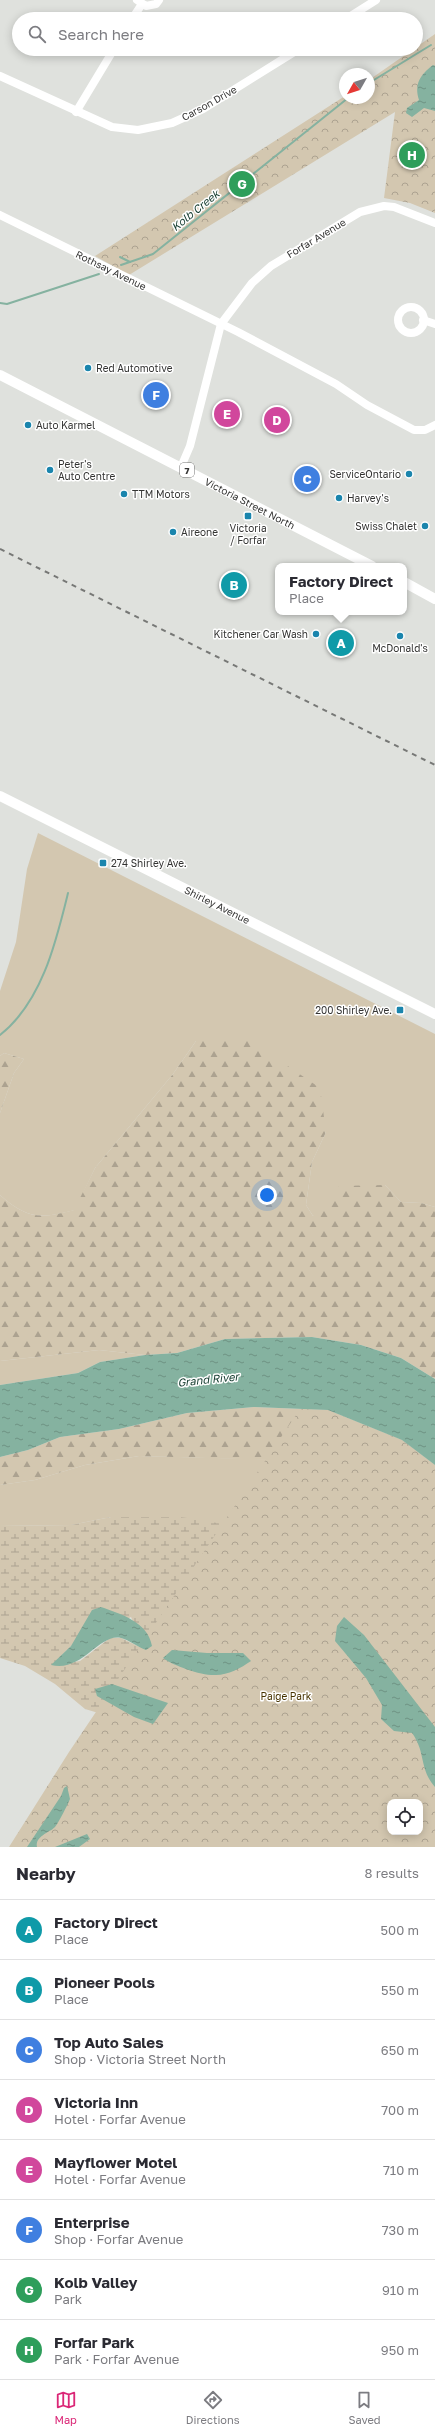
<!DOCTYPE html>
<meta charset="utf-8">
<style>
:root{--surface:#fff;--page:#f2f2f3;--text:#2b2b33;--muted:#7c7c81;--line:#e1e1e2;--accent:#db2777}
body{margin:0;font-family:"Golos Text",sans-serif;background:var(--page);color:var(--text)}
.controls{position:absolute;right:12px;bottom:12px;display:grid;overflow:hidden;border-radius:8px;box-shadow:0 2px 10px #0003}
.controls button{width:36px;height:36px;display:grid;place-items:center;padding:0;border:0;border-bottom:1px solid var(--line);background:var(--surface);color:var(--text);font:20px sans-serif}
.compass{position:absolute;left:339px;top:68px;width:36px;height:36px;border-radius:50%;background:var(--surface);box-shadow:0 2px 10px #0003;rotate:231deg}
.you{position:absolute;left:267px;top:1195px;width:14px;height:14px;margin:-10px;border:3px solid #fff;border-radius:50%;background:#1a73e8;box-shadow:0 0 0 6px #1a73e833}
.badge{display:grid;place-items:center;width:26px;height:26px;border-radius:50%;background:var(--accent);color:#fff;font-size:13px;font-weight:700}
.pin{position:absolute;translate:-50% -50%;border:2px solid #fff;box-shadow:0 1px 4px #0006}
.popup{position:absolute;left:275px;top:563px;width:132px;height:52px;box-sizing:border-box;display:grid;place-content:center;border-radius:8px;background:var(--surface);filter:drop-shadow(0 1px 3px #0005);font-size:13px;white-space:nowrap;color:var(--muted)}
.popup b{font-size:15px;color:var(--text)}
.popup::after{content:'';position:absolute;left:50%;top:100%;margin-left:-8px;border:8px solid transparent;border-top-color:var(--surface)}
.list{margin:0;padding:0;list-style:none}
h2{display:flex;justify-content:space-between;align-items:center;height:52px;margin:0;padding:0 16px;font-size:17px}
h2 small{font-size:13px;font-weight:400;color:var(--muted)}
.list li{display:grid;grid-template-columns:26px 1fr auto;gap:12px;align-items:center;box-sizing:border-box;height:60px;padding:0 16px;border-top:1px solid var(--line)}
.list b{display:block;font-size:15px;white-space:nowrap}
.list p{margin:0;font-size:13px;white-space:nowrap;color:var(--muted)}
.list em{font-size:13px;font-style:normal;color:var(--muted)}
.icon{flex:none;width:22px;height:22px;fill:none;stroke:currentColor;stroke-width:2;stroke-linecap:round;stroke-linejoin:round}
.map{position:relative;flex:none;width:435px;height:1847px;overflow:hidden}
.search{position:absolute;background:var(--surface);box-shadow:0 2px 10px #0003;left:12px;right:12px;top:12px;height:44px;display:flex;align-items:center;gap:10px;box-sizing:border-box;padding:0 14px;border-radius:22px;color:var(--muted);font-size:15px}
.sheet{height:532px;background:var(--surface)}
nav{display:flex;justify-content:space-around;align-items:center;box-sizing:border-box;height:56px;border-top:1px solid var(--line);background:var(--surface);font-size:11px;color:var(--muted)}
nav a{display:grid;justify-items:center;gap:2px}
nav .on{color:var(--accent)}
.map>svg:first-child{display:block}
</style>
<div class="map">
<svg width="435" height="1847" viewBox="0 0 435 1847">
<defs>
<pattern id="forest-firs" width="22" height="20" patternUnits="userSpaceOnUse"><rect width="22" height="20" fill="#d3c7b0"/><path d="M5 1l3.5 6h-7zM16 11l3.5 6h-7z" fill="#aca290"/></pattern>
<pattern id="wetland-marsh" width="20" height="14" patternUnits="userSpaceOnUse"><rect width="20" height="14" fill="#d3c7b0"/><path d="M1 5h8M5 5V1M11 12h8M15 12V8" fill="none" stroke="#aca290"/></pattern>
<pattern id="park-crowns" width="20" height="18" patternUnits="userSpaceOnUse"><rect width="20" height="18" fill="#d3c7b0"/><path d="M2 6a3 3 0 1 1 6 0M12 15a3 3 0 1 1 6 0" fill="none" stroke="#aca290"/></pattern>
<pattern id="water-ripples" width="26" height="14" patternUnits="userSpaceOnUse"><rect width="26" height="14" fill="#85b2a0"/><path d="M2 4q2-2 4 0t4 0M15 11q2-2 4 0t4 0" fill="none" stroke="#6e9283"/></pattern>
</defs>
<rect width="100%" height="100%" fill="#dfe1dd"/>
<!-- green -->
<g fill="#d3c7b0">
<path d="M38,833L435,1034V1207L421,1203L401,1202L385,1185L313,1216L306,1205L312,1162L326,1132L196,1041L173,1074L95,1168L75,1210C40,1219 27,1219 0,1195V1113L14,1073L24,1059L4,1053L0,1056V991L16,942L27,869Z"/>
<path d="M99,1350L145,1355L100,1362L78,1373L0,1385V1361Z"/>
<path d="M139,1456L290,1460L435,1490V1706L111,1517L71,1525L0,1526V1485L35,1480L85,1465Z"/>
</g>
<!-- forest -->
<g fill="url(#forest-firs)">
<path d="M248,1039L320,1088L326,1132L312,1162L306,1205L313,1216L339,1186L385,1185L401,1202L421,1203L435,1207V1379L401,1358L361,1345L312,1337L225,1339L177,1353L145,1355L99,1350L0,1361V1195C27,1219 40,1219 74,1210L95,1168L173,1074L196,1041Z"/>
<path d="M4,1053L24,1059L14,1073L0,1113V1056Z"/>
<path d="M254,1407L328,1410L402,1440L435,1465L139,1456L85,1465L35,1480L0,1485V1457L28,1450L60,1437L119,1429L187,1413Z"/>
</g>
<!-- wetland -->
<path fill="url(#wetland-marsh)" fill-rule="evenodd" d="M111,1517H181L242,1527L435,1822L409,1847H375L152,1729L85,1709L55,1684L25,1666L0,1658V1526L71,1525ZM131,1617L146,1650L121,1638H110L80,1661L52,1665L71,1646ZM390,1802H420V1832H390Z"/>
<!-- park -->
<g fill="url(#park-crowns)" fill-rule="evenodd">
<path d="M435,34V213L410,203L384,198L395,112L129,275L95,256L345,96V98H369V80Z"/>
<path d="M300,1409L328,1410L402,1440L435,1465V1847H9L69,1752ZM390,1802H420V1832H390Z"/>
</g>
<!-- water -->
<g fill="url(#water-ripples)">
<path d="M433,65L435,66V111L424,108L412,117L406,113L407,108L419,100C414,84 420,75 433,65Z"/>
<path d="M312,1337L361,1345L401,1358L435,1379V1465L402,1440L328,1410L254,1407L187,1413L119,1429L60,1437L28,1450L0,1457V1385L78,1373L100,1362L145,1355L177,1353L225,1339Z"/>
<path d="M101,1607C121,1614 148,1622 152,1646L146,1650C138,1647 129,1640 121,1638C99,1633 82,1673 51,1665L71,1646L92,1610Z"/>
<path d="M344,1617L364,1635L435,1727V1787C419,1769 426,1752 412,1733L394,1731L381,1719L382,1705L366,1678L335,1641L337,1626Z"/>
<path d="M172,1650L207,1653H243L251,1661C241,1668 228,1675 216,1675C202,1676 174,1666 163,1658Z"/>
<path d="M112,1684L168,1703L153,1724L134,1717L97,1696L95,1689Z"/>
<path d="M67,1786L70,1799C67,1806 59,1822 55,1827C49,1833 35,1836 37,1847H27L61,1796L64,1788Z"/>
<path d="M87,1834L90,1839L79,1847H55Z"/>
</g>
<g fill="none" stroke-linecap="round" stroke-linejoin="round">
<!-- stream -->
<g stroke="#85b2a0" stroke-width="2">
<path d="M369,83L431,45"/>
<path d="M120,257L130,262"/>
<path d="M121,265L153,254L348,98"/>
<path d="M0,303L7,304L99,274"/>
<path d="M0,1035C42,1002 56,942 68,893"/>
</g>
<!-- minor -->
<g stroke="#fff" stroke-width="8">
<path d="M137,0L146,6L156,4L159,0"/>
<path d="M132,19L142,4"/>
<path d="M346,19L376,0"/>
<path d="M0,76L112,127L138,130L172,123L203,109L299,49"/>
<path d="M76,112L114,49"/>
<path d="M0,215L238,332L336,384L367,405L414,430H425L435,425"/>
<circle cx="411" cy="320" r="13"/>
<path d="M423,320L435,324"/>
<path d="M181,467L190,446L221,324L252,283L271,266L360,212L384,206L394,207L435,223"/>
</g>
<!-- major -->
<g stroke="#fff" stroke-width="10">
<path id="s1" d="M0,375L372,566"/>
<path d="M404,582L435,599"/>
<path id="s2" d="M0,796L435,1014"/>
</g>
<!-- rail -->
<path stroke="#777876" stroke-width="2" stroke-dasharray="5 5" stroke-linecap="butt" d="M0,549L435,765"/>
</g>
<!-- markers -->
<g fill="#1a85ad" stroke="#fff" stroke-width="1.5">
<circle cx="88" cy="368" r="4"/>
<circle cx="28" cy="425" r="4"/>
<circle cx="50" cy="470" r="4"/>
<circle cx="409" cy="474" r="4"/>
<circle cx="124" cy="494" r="4"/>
<circle cx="339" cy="498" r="4"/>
<rect x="244" y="512" width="8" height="8" rx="2"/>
<circle cx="425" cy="526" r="4"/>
<circle cx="173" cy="532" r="4"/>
<circle cx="316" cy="634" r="4"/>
<circle cx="400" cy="636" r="4"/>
<rect x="99" y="859" width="8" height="8" rx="2"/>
<rect x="396" y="1006" width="8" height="8" rx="2"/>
</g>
<g text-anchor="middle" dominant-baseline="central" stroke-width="3" stroke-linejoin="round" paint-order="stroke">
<!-- shield labels -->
<rect fill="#fff" stroke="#717170" stroke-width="1" x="180" y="463" width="14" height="14" rx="3"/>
<g font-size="9" font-weight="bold" fill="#343433">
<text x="187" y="470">7</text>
</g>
<!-- street labels -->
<g font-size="10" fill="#343433" stroke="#fff">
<text transform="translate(209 103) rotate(-29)">Carson Drive</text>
<text transform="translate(316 238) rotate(-31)">Forfar Avenue</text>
<text transform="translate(111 270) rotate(26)">Rothsay Avenue</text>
<text stroke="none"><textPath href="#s1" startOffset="281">Victoria Street North</textPath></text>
<text stroke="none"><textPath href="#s2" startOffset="243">Shirley Avenue</textPath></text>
</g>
<!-- poi labels -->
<g font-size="10" fill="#343433" stroke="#fff" text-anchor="start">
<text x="96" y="368">Red Automotive</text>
<text x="36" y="425">Auto Karmel</text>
<text x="58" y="464">Peter's<tspan x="58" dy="12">Auto Centre</tspan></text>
<text x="401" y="474" text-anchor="end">ServiceOntario</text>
<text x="132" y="494">TTM Motors</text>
<text x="347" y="498">Harvey's</text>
<text x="417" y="526" text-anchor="end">Swiss Chalet</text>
<text x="248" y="528" text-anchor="middle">Victoria<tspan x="248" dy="12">/ Forfar</tspan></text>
<text x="181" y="532">Aireone</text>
<text x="308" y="634" text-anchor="end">Kitchener Car Wash</text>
<text x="400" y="648" text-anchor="middle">McDonald's</text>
<text x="111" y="863">274 Shirley Ave.</text>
<text x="392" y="1010" text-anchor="end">200 Shirley Ave.</text>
</g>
<!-- park labels -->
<g font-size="10" fill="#473300" stroke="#fff">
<text x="286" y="1696">Paige Park</text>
</g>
<!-- water labels -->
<g font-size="11" font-style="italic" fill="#123a2d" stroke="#fff">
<text transform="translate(195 210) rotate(-39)">Kolb Creek</text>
<text transform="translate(208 1379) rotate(-6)">Grand River</text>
</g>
</g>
</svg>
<div class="controls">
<button><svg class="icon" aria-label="locate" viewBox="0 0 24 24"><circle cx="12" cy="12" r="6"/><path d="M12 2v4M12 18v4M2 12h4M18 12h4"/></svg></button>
</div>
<svg class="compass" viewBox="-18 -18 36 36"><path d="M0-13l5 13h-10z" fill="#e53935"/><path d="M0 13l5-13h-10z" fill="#7c7c81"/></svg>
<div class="you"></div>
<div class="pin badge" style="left:341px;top:643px;background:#0f9aa8">A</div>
<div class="popup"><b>Factory Direct</b>Place</div>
<div class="pin badge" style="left:234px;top:585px;background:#0f9aa8">B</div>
<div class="pin badge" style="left:307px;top:479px;background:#3f7fe0">C</div>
<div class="pin badge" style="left:277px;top:420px;background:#d1479c">D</div>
<div class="pin badge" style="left:227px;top:414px;background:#d1479c">E</div>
<div class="pin badge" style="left:156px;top:395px;background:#3f7fe0">F</div>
<div class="pin badge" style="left:242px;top:184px;background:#2e9e5b">G</div>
<div class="pin badge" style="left:412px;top:155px;background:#2e9e5b">H</div>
<div class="search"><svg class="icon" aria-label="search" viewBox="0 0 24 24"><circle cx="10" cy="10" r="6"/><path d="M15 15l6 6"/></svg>Search here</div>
</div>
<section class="sheet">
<h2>Nearby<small>8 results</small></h2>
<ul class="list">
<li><span class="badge" style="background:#0f9aa8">A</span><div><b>Factory Direct</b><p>Place</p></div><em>500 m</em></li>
<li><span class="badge" style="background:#0f9aa8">B</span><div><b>Pioneer Pools</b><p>Place</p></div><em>550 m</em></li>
<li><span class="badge" style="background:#3f7fe0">C</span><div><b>Top Auto Sales</b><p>Shop · Victoria Street North</p></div><em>650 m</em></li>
<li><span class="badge" style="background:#d1479c">D</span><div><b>Victoria Inn</b><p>Hotel · Forfar Avenue</p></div><em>700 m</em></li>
<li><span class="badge" style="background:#d1479c">E</span><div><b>Mayflower Motel</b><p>Hotel · Forfar Avenue</p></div><em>710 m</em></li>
<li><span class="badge" style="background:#3f7fe0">F</span><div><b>Enterprise</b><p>Shop · Forfar Avenue</p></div><em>730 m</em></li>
<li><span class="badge" style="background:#2e9e5b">G</span><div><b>Kolb Valley</b><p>Park</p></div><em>910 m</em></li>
<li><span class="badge" style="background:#2e9e5b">H</span><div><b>Forfar Park</b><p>Park · Forfar Avenue</p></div><em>950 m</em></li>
</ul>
</section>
<nav>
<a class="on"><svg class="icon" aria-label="map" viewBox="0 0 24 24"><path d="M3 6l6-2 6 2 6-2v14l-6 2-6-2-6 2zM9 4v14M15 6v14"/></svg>Map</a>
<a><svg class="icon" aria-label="directions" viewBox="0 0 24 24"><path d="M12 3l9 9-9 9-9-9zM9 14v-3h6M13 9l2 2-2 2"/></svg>Directions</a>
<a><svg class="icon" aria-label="saved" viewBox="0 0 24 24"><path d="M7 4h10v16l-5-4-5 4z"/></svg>Saved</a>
</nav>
